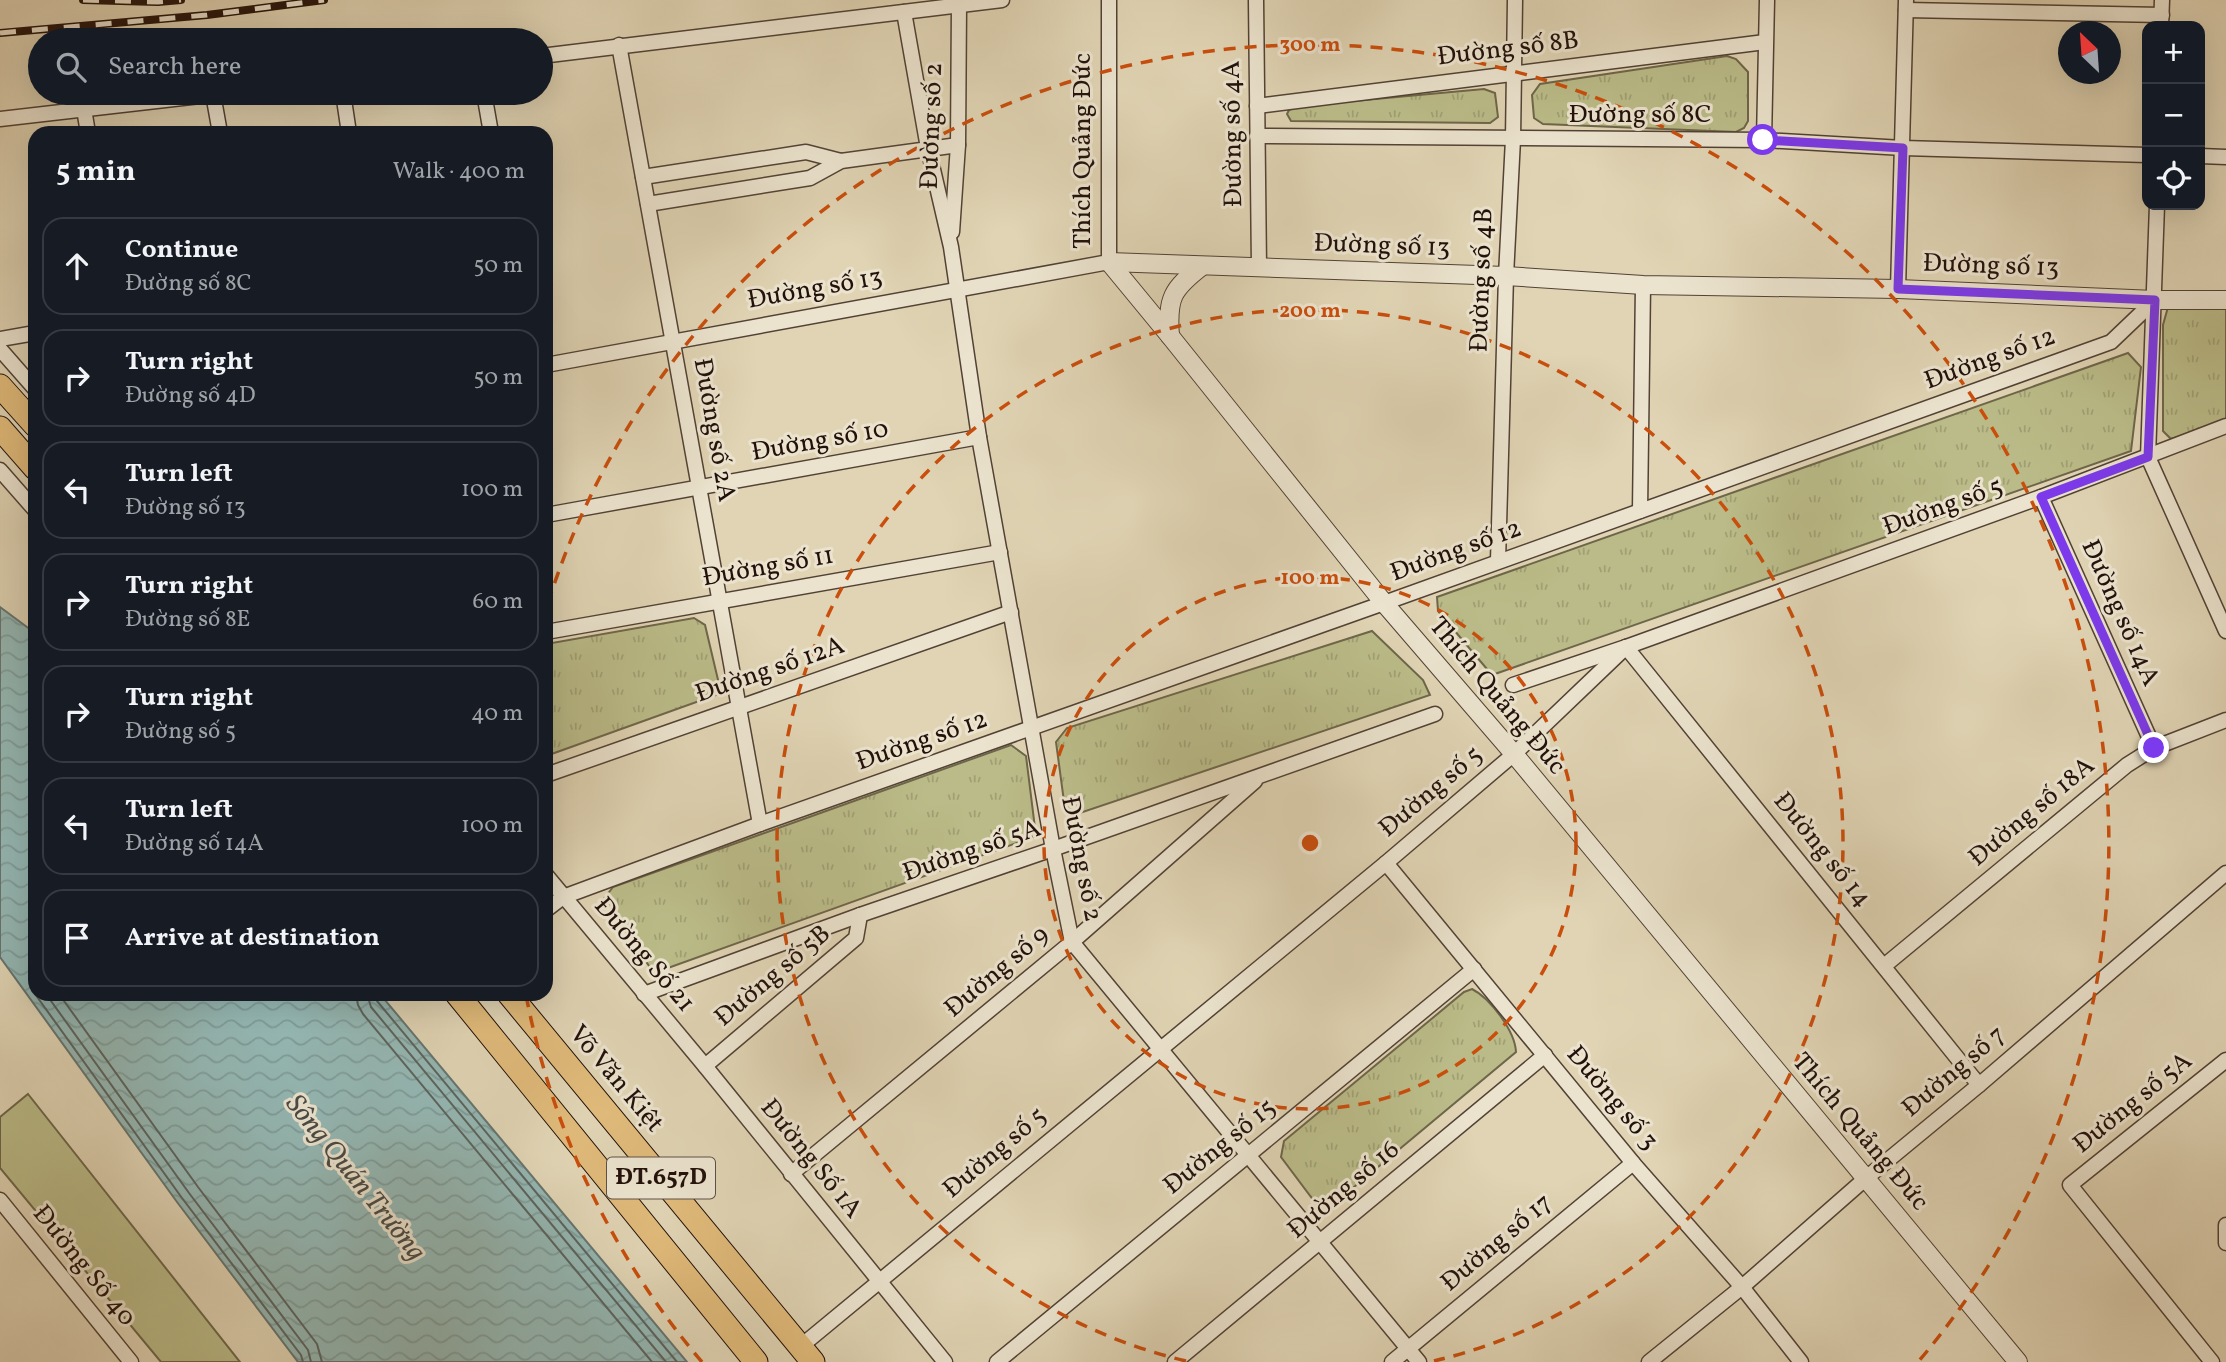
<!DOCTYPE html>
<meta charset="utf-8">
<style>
:root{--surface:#171b24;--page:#242831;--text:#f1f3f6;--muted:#9ea1a6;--line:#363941}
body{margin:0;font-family:Vollkorn,serif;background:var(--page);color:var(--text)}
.controls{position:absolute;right:21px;top:21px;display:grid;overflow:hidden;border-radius:14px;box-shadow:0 7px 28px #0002}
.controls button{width:63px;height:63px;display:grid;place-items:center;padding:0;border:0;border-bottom:2px solid var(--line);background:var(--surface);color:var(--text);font:35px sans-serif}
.compass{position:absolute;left:2058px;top:21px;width:63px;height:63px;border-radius:50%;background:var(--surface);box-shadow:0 7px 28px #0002;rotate:335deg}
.stop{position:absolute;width:21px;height:21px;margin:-16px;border:5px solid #7c3aed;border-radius:50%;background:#fff}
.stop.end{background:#7c3aed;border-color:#fff;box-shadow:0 2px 7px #0008}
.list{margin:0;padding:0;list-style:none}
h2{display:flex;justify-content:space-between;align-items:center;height:91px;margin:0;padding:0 28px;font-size:30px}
h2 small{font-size:23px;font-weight:400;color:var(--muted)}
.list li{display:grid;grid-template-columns:46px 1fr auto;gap:21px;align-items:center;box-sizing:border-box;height:98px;margin:0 14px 14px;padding:0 14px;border:2px solid var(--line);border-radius:21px}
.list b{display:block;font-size:26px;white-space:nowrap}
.list p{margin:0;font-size:23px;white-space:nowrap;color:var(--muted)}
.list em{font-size:23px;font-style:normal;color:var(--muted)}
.icon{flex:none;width:38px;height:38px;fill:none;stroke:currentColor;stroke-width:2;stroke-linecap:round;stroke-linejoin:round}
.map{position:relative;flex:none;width:2226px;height:1362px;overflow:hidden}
.search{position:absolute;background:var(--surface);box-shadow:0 7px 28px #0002;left:28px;top:28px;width:525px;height:77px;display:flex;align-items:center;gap:18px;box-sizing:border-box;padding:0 24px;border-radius:38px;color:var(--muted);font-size:26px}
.panel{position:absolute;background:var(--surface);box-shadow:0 7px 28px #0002;left:28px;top:126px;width:525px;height:875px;border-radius:21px}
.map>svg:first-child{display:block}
</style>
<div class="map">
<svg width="2226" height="1362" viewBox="0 0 2226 1362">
<defs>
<pattern id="park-tufts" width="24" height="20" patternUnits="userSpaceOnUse" patternTransform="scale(1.75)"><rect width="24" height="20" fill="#babb88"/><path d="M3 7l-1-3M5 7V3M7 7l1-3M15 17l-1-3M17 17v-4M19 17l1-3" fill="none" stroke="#a0a074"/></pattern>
<pattern id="water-waves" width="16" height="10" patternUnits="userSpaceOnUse" patternTransform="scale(1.75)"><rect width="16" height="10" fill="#94b7b3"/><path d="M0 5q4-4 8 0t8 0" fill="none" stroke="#7f9c99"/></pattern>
</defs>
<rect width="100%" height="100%" fill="#e0d4b4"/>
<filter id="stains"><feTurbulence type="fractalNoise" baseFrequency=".00286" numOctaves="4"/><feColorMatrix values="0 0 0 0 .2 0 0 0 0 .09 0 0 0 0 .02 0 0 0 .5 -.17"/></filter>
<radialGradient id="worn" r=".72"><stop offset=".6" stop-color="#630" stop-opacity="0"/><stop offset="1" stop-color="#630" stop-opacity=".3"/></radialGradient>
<!-- grass -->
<path fill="#babb88" stroke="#6e664a" stroke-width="2" d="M28,1094L240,1362H161L0,1168V1117Z"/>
<!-- park -->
<g fill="url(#park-tufts)" stroke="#6e664a" stroke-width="2">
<path d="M1727,56L1736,59L1748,72V121L1744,128L1736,132L1543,124L1534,118L1532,95L1540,84Z"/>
<path d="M1484,89L1495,93L1498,117L1490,123L1291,121L1287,114L1289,110L1299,106Z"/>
<path d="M2168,307L2226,308V421L2171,439L2163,431V325Z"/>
<path d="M2128,353L2141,367L2131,451L1492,675L1438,611L1437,597Z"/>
<path d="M694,618L705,625L719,684L716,695L546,756V644Z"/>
<path d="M1372,631L1423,680L1430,695L1077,814L1065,809L1056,742L1067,728Z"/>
<path d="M1011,745L1026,756L1036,836L654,973L603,900L613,887Z"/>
<path d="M1472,989C1490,998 1515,1031 1516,1052L1336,1202L1314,1201L1281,1157L1284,1141L1464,992Z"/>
</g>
<!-- water -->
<path fill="url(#water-waves)" stroke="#667570" stroke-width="2" d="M0,607L35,633V994H380L687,1362H298L177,1202L0,957Z"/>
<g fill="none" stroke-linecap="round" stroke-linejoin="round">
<!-- shore -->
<g stroke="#5b645f" stroke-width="2">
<path d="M35,994L182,1198L301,1355L303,1362"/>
<path d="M46,994L189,1193L308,1350L311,1362"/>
<path d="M59,994L198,1187L317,1344L322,1362"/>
<path d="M356,994L358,1005L363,1014L652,1362"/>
<path d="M367,994L371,1007L666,1362"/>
<path d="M375,994L377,1001L677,1362"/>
</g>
<defs>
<g id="minor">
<path d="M1256,0L1259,268"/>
<path d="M1906,10L2162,15"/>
<path d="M904,12L928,148L951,247L979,437L1053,849L1072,942L1419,1362"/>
<path d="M2161,26L2162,0"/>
<path d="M619,45L760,824"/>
<path d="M541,56L1002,0"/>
<path d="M343,93L349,133"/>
<path d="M484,93L491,133"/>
<path d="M213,94L220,133"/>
<path d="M1257,106L1765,42"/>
<path d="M84,109L88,133"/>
<path d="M0,119L226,93"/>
<path d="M1257,136L1764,140L1903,148L2147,155"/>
<path d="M1764,140L1767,0"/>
<path d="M2200,156L2226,157"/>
<path d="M643,177L806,152L841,161"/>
<path d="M648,204L810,178L841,161L958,145"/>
<path d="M2157,205L2148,457L2226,631"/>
<path d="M952,232L958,145L959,5"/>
<path d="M1898,289L1906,0"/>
<path d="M0,339L35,333"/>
<path d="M0,349L35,389"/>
<path d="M546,365L1109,262V0"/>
<path d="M0,470L35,510"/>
<path d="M2041,497L2154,748"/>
<path d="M1640,511L1643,285"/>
<path d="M546,515L979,437"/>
<path d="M1498,561L1506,276L1513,139L1515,0"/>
<path d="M546,632L1000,552"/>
<path d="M1626,647L1979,1085"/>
<path d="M1513,685L1626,647L2041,497L2226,426"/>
<path d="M546,775L1011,612"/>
<path d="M1386,863L1633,1163L1742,1287L1801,1362"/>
<path d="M546,875L705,1066L945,1362"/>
<path d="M546,910L563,897L760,824L1384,603L2111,342L2155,300"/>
<path d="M1884,966L2127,765L2154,748L2226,720"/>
<path d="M644,994L860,915L1053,849L1435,714"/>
<path d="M705,1066L856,938L860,915"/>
<path d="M791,1174L1072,942L1255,781"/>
<path d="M0,1200L131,1362"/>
<path d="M2226,1225V1243"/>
<path d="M800,1347L1386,863L1514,754L1626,647"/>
<path d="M997,1362L1474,969"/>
<path d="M1175,1362L1545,1055"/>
<path d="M1392,1362L1633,1163"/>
<path d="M1649,1362L1742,1287L1865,1179L1979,1085L2226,873"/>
<path d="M2212,1362L2070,1185L2226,1060"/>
</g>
<g id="tertiary">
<path d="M1109,262L1170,336L1384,603L1514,754L2018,1362"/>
<path d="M1109,262L1506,276L1643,285L1898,289L2155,300H2226"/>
<path d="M1170,336C1167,298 1172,289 1202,266"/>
</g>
<g id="primary">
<path d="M0,386L35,425"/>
<path d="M0,428L35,468"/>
<path d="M457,994L756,1362"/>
<path d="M509,994L813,1362"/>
</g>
</defs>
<!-- minor casing -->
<use href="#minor" stroke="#524235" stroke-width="17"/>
<!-- tertiary casing -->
<use href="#tertiary" stroke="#524235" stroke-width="20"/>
<!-- primary casing -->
<use href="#primary" stroke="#22110b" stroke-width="25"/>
<!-- minor -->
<use href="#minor" stroke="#ebe3ce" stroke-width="14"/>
<!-- tertiary -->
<use href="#tertiary" stroke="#ebe3ce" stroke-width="18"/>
<!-- primary -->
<use href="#primary" stroke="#e0ba7a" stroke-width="23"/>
<defs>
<g id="rail">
<path d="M83,0L158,2L181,0"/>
<path d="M0,33L207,15L324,0"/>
</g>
</defs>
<!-- rail casing -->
<use href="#rail" stroke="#22110b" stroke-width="8"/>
<!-- rail -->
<use href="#rail" stroke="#ebe3ce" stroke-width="5" stroke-dasharray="16" stroke-linecap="butt"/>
</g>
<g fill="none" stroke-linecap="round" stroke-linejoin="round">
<!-- route -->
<path stroke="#7c3aed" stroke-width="9" d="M1763,140L1903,148L1898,289L2155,300L2148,457L2041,497L2154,748"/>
</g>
<!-- distance rings -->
<g fill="none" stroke="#ca4e0c" stroke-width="3.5" stroke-dasharray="12 9">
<circle cx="1310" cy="843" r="266"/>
<path d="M1186 1361A533 533 0 1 1 1434 1361"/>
<path d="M702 1362A799 799 0 0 1 526 995M548 603A799 799 0 1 1 1918 1362"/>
</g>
<g text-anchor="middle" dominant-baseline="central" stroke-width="6" stroke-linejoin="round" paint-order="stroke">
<!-- shield labels -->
<rect fill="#ebe3ce" stroke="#5e5046" stroke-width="2" x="607" y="1157.5" width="108" height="41" rx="5"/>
<g font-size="24" font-weight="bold" fill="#22110b">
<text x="661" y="1178">ĐT.657D</text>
</g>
<!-- street labels -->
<g font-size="26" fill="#22110b" stroke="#ebe3ce">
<text transform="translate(1508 49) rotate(-7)">Đường số 8B</text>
<text x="1640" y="115">Đường số 8C</text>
<text transform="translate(932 126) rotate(-88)">Đường số 2</text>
<text transform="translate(1233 134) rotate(-91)">Đường số 4A</text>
<text transform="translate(1083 151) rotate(-90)">Thích Quảng Đức</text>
<text transform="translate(1382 246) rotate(2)">Đường số 13</text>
<text transform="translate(1991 266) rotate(2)">Đường số 13</text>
<text transform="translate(1482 280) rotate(-88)">Đường số 4B</text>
<text transform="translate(815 289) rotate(-10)">Đường số 13</text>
<text transform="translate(1990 359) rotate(-20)">Đường số 12</text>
<text transform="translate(714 430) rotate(80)">Đường số 2A</text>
<text transform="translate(820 441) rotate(-10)">Đường số 10</text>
<text transform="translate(1943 507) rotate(-20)">Đường số 5</text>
<text transform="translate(1456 551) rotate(-20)">Đường số 12</text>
<text transform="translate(768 567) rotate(-10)">Đường số 11</text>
<text transform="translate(2120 613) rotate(66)">Đường số 14A</text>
<text transform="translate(770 670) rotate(-19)">Đường số 12A</text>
<text transform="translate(1497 696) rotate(50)">Thích Quảng Đức</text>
<text transform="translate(922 741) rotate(-19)">Đường số 12</text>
<text transform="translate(1431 792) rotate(-40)">Đường số 5</text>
<text transform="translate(2032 812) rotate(-40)">Đường số 18A</text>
<text transform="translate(1822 850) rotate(51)">Đường số 14</text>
<text transform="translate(972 851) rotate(-19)">Đường số 5A</text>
<text transform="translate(1081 859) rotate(79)">Đường số 2</text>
<text transform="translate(644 955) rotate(50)">Đường Số 21</text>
<text transform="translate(997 972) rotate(-40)">Đường số 9</text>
<text transform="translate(773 976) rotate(-40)">Đường số 5B</text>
<text transform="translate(1954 1072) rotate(-40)">Đường số 7</text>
<text transform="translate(616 1079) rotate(50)">Võ Văn Kiệt</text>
<text transform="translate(1612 1098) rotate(50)">Đường số 3</text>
<text transform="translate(2133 1103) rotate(-39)">Đường số 5A</text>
<text transform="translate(1860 1132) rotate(50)">Thích Quảng Đức</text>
<text transform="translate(1220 1147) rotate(-39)">Đường số 15</text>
<text transform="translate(995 1153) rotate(-40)">Đường số 5</text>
<text transform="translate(811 1159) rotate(51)">Đường Số 1A</text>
<text transform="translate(1344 1190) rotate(-40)">Đường số 16</text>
<text transform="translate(1497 1243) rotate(-40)">Đường số 17</text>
<text transform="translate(84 1266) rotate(51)">Đường Số 40</text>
</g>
<!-- water labels -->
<g font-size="28" font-style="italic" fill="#4a4b46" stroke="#ebe3ce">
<text transform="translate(355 1178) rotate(51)">Sông Quán Trường</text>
</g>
</g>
<circle cx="1310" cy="843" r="10" fill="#ca4e0c" stroke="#ebe3ce" stroke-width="3.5"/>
<g font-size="21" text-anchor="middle" font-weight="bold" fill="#ca4e0c" stroke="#ebe3ce" stroke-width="6" stroke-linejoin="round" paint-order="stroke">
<text x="1310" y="51">300 m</text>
<text x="1310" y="317">200 m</text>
<text x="1310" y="584">100 m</text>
</g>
<rect width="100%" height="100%" filter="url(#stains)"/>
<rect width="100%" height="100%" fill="url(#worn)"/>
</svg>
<div class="controls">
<button>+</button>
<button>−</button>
<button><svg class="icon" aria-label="locate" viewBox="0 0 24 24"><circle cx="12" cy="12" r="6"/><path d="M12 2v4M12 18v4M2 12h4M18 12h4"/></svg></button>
</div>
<svg class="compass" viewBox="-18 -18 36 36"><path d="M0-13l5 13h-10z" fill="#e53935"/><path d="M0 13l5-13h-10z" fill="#9ea1a6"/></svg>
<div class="stop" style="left:1763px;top:140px"></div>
<div class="stop end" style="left:2154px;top:748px"></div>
<div class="search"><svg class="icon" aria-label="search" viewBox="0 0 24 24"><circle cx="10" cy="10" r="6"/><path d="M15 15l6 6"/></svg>Search here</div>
<section class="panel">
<h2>5 min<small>Walk · 400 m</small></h2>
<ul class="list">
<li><svg class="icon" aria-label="ahead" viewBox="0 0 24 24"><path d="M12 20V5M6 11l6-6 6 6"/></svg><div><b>Continue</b><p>Đường số 8C</p></div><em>50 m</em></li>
<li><svg class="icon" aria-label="right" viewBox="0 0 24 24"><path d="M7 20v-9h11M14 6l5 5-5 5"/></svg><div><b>Turn right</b><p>Đường số 4D</p></div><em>50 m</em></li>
<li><svg class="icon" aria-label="left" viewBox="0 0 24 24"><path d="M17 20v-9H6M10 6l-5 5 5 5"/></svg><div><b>Turn left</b><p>Đường số 13</p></div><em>100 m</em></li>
<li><svg class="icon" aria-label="right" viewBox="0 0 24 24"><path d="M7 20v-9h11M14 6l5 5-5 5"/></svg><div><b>Turn right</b><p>Đường số 8E</p></div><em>60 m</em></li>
<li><svg class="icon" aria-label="right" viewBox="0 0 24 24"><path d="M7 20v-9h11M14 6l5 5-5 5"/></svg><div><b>Turn right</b><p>Đường số 5</p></div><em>40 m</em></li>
<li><svg class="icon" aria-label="left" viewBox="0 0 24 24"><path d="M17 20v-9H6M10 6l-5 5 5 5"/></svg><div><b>Turn left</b><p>Đường số 14A</p></div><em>100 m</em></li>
<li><svg class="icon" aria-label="arrive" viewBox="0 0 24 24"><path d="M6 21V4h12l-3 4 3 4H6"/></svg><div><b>Arrive at destination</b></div></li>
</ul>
</section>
</div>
